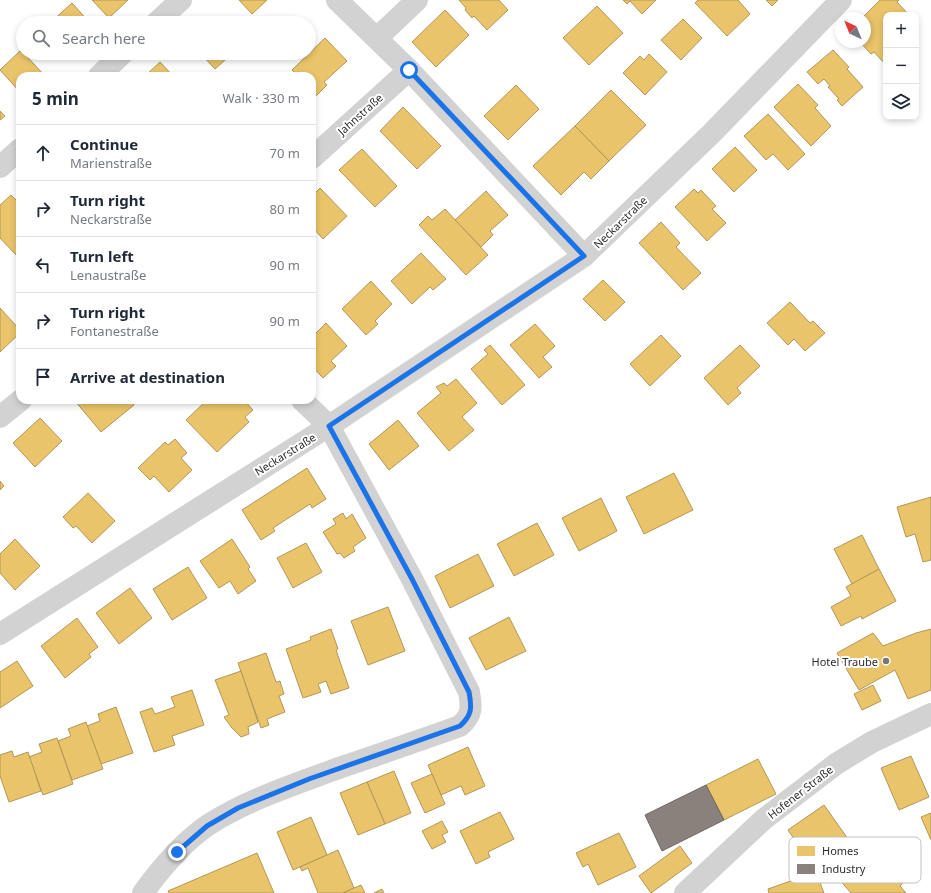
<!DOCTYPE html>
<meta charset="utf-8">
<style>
:root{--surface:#fff;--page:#f6f6f7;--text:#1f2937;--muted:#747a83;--line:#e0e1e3}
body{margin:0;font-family:"Noto Sans",sans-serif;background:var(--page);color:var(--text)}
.controls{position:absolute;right:12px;top:12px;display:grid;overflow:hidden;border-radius:8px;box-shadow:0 2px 6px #0003}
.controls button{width:36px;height:36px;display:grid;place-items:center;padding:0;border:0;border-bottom:1px solid var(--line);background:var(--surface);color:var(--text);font:20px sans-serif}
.compass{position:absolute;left:835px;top:12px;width:36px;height:36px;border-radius:50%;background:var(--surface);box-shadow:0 2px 6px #0003;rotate:317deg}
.stop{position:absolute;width:12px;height:12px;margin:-9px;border:3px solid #1a73e8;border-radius:50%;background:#fff}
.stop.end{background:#1a73e8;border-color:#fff;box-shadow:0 1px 4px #0008}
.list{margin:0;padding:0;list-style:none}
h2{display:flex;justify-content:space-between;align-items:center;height:52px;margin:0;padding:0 16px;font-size:17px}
h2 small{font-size:13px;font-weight:400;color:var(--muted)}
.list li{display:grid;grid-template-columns:26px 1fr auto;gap:12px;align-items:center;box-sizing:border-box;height:56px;padding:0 16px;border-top:1px solid var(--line)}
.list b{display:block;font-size:15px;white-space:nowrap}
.list p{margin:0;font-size:13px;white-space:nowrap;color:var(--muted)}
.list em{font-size:13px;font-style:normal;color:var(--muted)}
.icon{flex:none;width:22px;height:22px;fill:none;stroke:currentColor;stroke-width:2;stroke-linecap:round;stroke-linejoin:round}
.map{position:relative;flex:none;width:931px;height:893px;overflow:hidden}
.search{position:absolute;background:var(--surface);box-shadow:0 2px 6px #0003;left:16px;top:16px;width:300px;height:44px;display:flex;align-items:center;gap:10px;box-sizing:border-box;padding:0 14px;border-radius:22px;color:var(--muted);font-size:15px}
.panel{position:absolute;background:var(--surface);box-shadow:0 2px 6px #0003;left:16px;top:72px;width:300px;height:332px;border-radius:12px}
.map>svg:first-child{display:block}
</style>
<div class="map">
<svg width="931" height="893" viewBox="0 0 931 893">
<rect width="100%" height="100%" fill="#fff"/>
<!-- homes -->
<g fill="#e9c46a" stroke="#b19758">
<path d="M92,0H128L109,18Z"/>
<path d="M239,0H267L252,14Z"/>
<path d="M459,0H499L508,10L487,30L474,16L472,18L465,10L466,8Z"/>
<path d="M623,0H656L642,14L630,1L627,4Z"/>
<path d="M698,0H738L750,14L727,36L695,3Z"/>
<path d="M766,0H778L772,6Z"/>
<path d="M880,0H899L897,2L909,15H886V65L874,52L871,54L860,42H865V18H862Z"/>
<path d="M72,3L90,23H50Z"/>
<path d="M597,6L623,33L589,65L563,38Z"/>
<path d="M445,10L469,35L436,67L412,42Z"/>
<path d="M683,19L702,38L681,60L661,40Z"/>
<path d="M325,38L347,61L324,82L327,85L316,96L312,91V76H298L292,70Z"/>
<path d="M21,50L45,76H20V92L0,70Z"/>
<path d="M833,50L849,67L847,69L863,87L842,106L837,100L839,99L828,87L830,86L824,79L818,84L807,72Z"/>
<path d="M200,53H233L215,69Z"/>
<path d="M649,54L667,72L645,95L623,73L640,56L644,60Z"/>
<path d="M160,62L173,76H145Z"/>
<path d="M798,84L818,105L815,108L831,126L811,146L774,107Z"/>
<path d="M516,85L539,109L508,140L484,116Z"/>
<path d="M611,90L646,125L609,161L575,126Z"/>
<path d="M403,107L441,146L417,169L380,131Z"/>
<path d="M0,111L5,116L0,120Z"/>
<path d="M768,114L805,154L788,170L773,154L766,160L744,136Z"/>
<path d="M575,126L609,161L591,179L584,172L561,195L533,166Z"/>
<path d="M735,147L757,170L734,192L712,169Z"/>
<path d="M362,149L397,186L375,207L339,170Z"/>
<path d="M320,188L347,216L323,239L312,227V196Z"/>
<path d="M694,189L698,193L701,190L716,206L712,209L726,223L707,241L675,207Z"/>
<path d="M486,191L508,215L490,231L493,235L481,247L455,220Z"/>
<path d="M11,195L20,204V251L16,255L0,238V205Z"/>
<path d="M445,209L488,255L466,275L419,225L428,216L432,220Z"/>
<path d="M661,222L680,243L676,247L701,273L683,290L639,243Z"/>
<path d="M421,253L446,279L433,290L430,287L412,304L391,281Z"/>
<path d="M603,280L625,302L605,321L583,299Z"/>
<path d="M371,281L392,304L375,321L378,324L366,335L342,309Z"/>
<path d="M790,302L810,323L813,321L825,333L805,351L794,339L788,345L767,323Z"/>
<path d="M0,308L20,330V333L0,352Z"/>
<path d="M326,323L347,346L331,361L336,366L323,378L312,366V337Z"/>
<path d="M535,324L555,346L543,357L552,367L539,378L510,345Z"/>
<path d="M661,335L681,356L650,386L630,364Z"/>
<path d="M490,345L525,385L502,405L471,369L488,354L484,350Z"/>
<path d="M740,345L760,366L737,388L741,393L728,405L704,378Z"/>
<path d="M456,379L477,403L462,417L474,430L449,451L417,413L441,393L436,387L444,383L447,386Z"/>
<path d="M77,400H130L134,405L101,432L75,401Z"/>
<path d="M207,400H244L253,410L245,417L249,422L217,452L186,420Z"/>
<path d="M40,418L62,441L35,467L13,443Z"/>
<path d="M398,420L419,446L389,470L369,444Z"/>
<path d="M175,439L187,453L181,458L192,470L169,492L154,476L150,480L138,468L165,442L168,445Z"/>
<path d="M307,468L326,499L312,508L310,504L273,528L275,531L261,540L242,510Z"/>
<path d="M674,473L693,510L644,534L626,497Z"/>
<path d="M0,481L4,486L0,490Z"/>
<path d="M88,493L115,521L92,543L76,526L73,528L63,517Z"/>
<path d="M931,497V560L923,562L915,534L906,537L897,507Z"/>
<path d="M601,498L617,531L579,551L562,518Z"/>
<path d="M343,513L346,519L352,514L366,538L353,547L355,551L344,558L340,553L337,554L323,532L336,524L333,519Z"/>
<path d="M537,523L554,555L514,576L497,544Z"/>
<path d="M862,535L879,569L852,584L834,549Z"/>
<path d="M15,539L40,566L15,590L0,573V554Z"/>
<path d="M232,539L250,567L248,569L256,581L238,594L230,581L219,588L200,561Z"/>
<path d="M306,543L322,572L293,588L277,558Z"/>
<path d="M478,554L494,586L450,608L435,576Z"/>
<path d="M188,567L207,598L172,620L153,589Z"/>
<path d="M879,569L896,601L862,619L861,616L841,626L831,607L851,596L846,587Z"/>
<path d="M130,588L152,618L119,644L96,613Z"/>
<path d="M388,607L405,651L368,665L351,621Z"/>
<path d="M509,617L526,651L486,670L469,638Z"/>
<path d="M77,618L98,647L89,654L91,657L65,678L41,646Z"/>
<path d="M331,629L338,649L336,650L349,688L331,694L326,681L318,684L321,692L303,698L286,649L311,640L310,637Z"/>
<path d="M931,629V690L908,699L895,670L859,690L837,653L873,633L883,646L916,633Z"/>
<path d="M266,653L276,682L280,681L284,694L279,696L285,712L267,719L269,725L261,728L238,663Z"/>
<path d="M17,661L33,686L0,708V672Z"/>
<path d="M241,671L258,722L248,727L249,734L241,737L232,728L224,717L229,715L215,680Z"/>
<path d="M873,685L881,701L862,710L854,694Z"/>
<path d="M192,690L204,725L172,736L175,745L154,752L140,712L152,708L155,714L175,707L171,697Z"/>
<path d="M116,707L133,753L101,764L87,726L100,721L98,714Z"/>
<path d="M86,722L103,769L72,780L58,741L71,736L68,729Z"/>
<path d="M57,738L73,784L43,795L29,757L42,752L39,744Z"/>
<path d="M468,747L485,786L465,795L461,786L441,795L428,765Z"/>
<path d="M12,751L14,757L28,752L41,791L9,802L0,776V755Z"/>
<path d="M911,756L929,797L899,810L881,768Z"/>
<path d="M758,759L776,794L724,820L706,785Z"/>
<path d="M394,771L411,813L385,824L367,782Z"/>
<path d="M432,774L445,804L425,813L411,783Z"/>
<path d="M367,782L385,824L358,835L340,793Z"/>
<path d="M824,805L848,839L811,864L788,830Z"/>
<path d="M500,812L514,839L488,852L490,857L476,864L460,831Z"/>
<path d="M931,813V840L921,817Z"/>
<path d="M311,817L327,855L293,870L277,832Z"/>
<path d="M442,821L448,832L442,835L446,842L432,849L422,831Z"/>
<path d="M619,833L636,867L598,885L588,864L583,867L576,853Z"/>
<path d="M680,846L692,863L651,893L639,876Z"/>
<path d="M338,850L354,888L343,893H318L308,868L302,871L300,867Z"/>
<path d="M889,850L910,875L900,886L906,893H851L838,878L859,860L867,869Z"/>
<path d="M257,853L274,893H169L168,891Z"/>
<path d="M816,872L824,893H769L768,889Z"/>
<path d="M361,885L365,893H343L354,888Z"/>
<path d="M382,889L384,893H374Z"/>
</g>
<!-- industry -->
<path fill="#8a817c" stroke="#6e6864" d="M706,785L724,820L662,851L645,815Z"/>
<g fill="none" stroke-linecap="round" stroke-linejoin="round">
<!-- minor -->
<g stroke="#d2d2d2" stroke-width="22">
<path d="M337,0L409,70L584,256"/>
<path d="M156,23L181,0"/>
<path d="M377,38L417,0"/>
<path d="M99,76L123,53"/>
<path d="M312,158L409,70"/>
<path d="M0,167L20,149"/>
<path d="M0,417L21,400"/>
<path d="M0,634L329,426L584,256L711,134L841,0"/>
<path d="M143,893C161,868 182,843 208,825C247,800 293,785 336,769C377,755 418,741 460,726C472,715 472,708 469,692L412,579L329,426L302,400"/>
<path d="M685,893L764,819L836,764L872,742L931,714"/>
</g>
</g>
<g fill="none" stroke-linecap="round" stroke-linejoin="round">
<!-- route -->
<path stroke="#1a73e8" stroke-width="5" d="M177,852L207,826L238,808L309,779L460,726C472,715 472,708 469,692L412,579L329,426L584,256L409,70"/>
</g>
<!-- markers -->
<circle fill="#767676" stroke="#fff" stroke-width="1.5" cx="886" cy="661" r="4"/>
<g text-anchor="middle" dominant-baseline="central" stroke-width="4" stroke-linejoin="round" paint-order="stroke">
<!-- street labels -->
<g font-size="11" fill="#2d2d2d" stroke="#fff">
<text transform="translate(360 114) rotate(-42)">Jahnstraße</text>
<text transform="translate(620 222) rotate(-44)">Neckarstraße</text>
<text transform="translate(285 454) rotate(-32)">Neckarstraße</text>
<text transform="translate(800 792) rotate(-38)">Hofener Straße</text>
</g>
<!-- poi labels -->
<g font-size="11" fill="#2d2d2d" stroke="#fff" text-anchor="end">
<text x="878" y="661">Hotel Traube</text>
</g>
</g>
<!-- legend -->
<rect x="789" y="837" width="132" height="46" rx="6" fill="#fff" stroke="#c0c0c0" stroke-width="1"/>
<rect x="797" y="846" width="18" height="10" fill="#e9c46a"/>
<rect x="797" y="864" width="18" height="10" fill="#8a817c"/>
<g font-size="11" fill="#2d2d2d">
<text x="822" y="855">Homes</text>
<text x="822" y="873">Industry</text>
</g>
</svg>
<div class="controls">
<button>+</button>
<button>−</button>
<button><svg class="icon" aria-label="layers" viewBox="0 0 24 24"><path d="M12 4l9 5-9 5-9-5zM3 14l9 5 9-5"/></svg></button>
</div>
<svg class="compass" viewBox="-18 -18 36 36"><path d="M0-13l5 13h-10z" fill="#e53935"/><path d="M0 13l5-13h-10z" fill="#747a83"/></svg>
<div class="stop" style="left:409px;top:70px"></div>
<div class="stop end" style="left:177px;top:852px"></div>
<div class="search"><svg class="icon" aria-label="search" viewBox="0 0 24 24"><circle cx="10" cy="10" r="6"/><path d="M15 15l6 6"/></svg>Search here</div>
<section class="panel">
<h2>5 min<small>Walk · 330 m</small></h2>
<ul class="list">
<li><svg class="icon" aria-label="ahead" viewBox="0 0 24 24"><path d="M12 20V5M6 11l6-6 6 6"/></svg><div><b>Continue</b><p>Marienstraße</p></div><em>70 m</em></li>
<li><svg class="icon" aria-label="right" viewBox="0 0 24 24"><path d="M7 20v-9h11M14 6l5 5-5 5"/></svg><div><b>Turn right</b><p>Neckarstraße</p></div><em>80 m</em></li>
<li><svg class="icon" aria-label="left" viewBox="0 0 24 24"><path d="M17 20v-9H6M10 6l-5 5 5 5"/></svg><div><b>Turn left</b><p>Lenaustraße</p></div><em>90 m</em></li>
<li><svg class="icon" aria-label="right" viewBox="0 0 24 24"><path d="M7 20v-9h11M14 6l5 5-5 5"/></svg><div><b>Turn right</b><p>Fontanestraße</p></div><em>90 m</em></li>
<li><svg class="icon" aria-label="arrive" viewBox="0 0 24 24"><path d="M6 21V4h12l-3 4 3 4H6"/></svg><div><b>Arrive at destination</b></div></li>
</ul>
</section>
</div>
